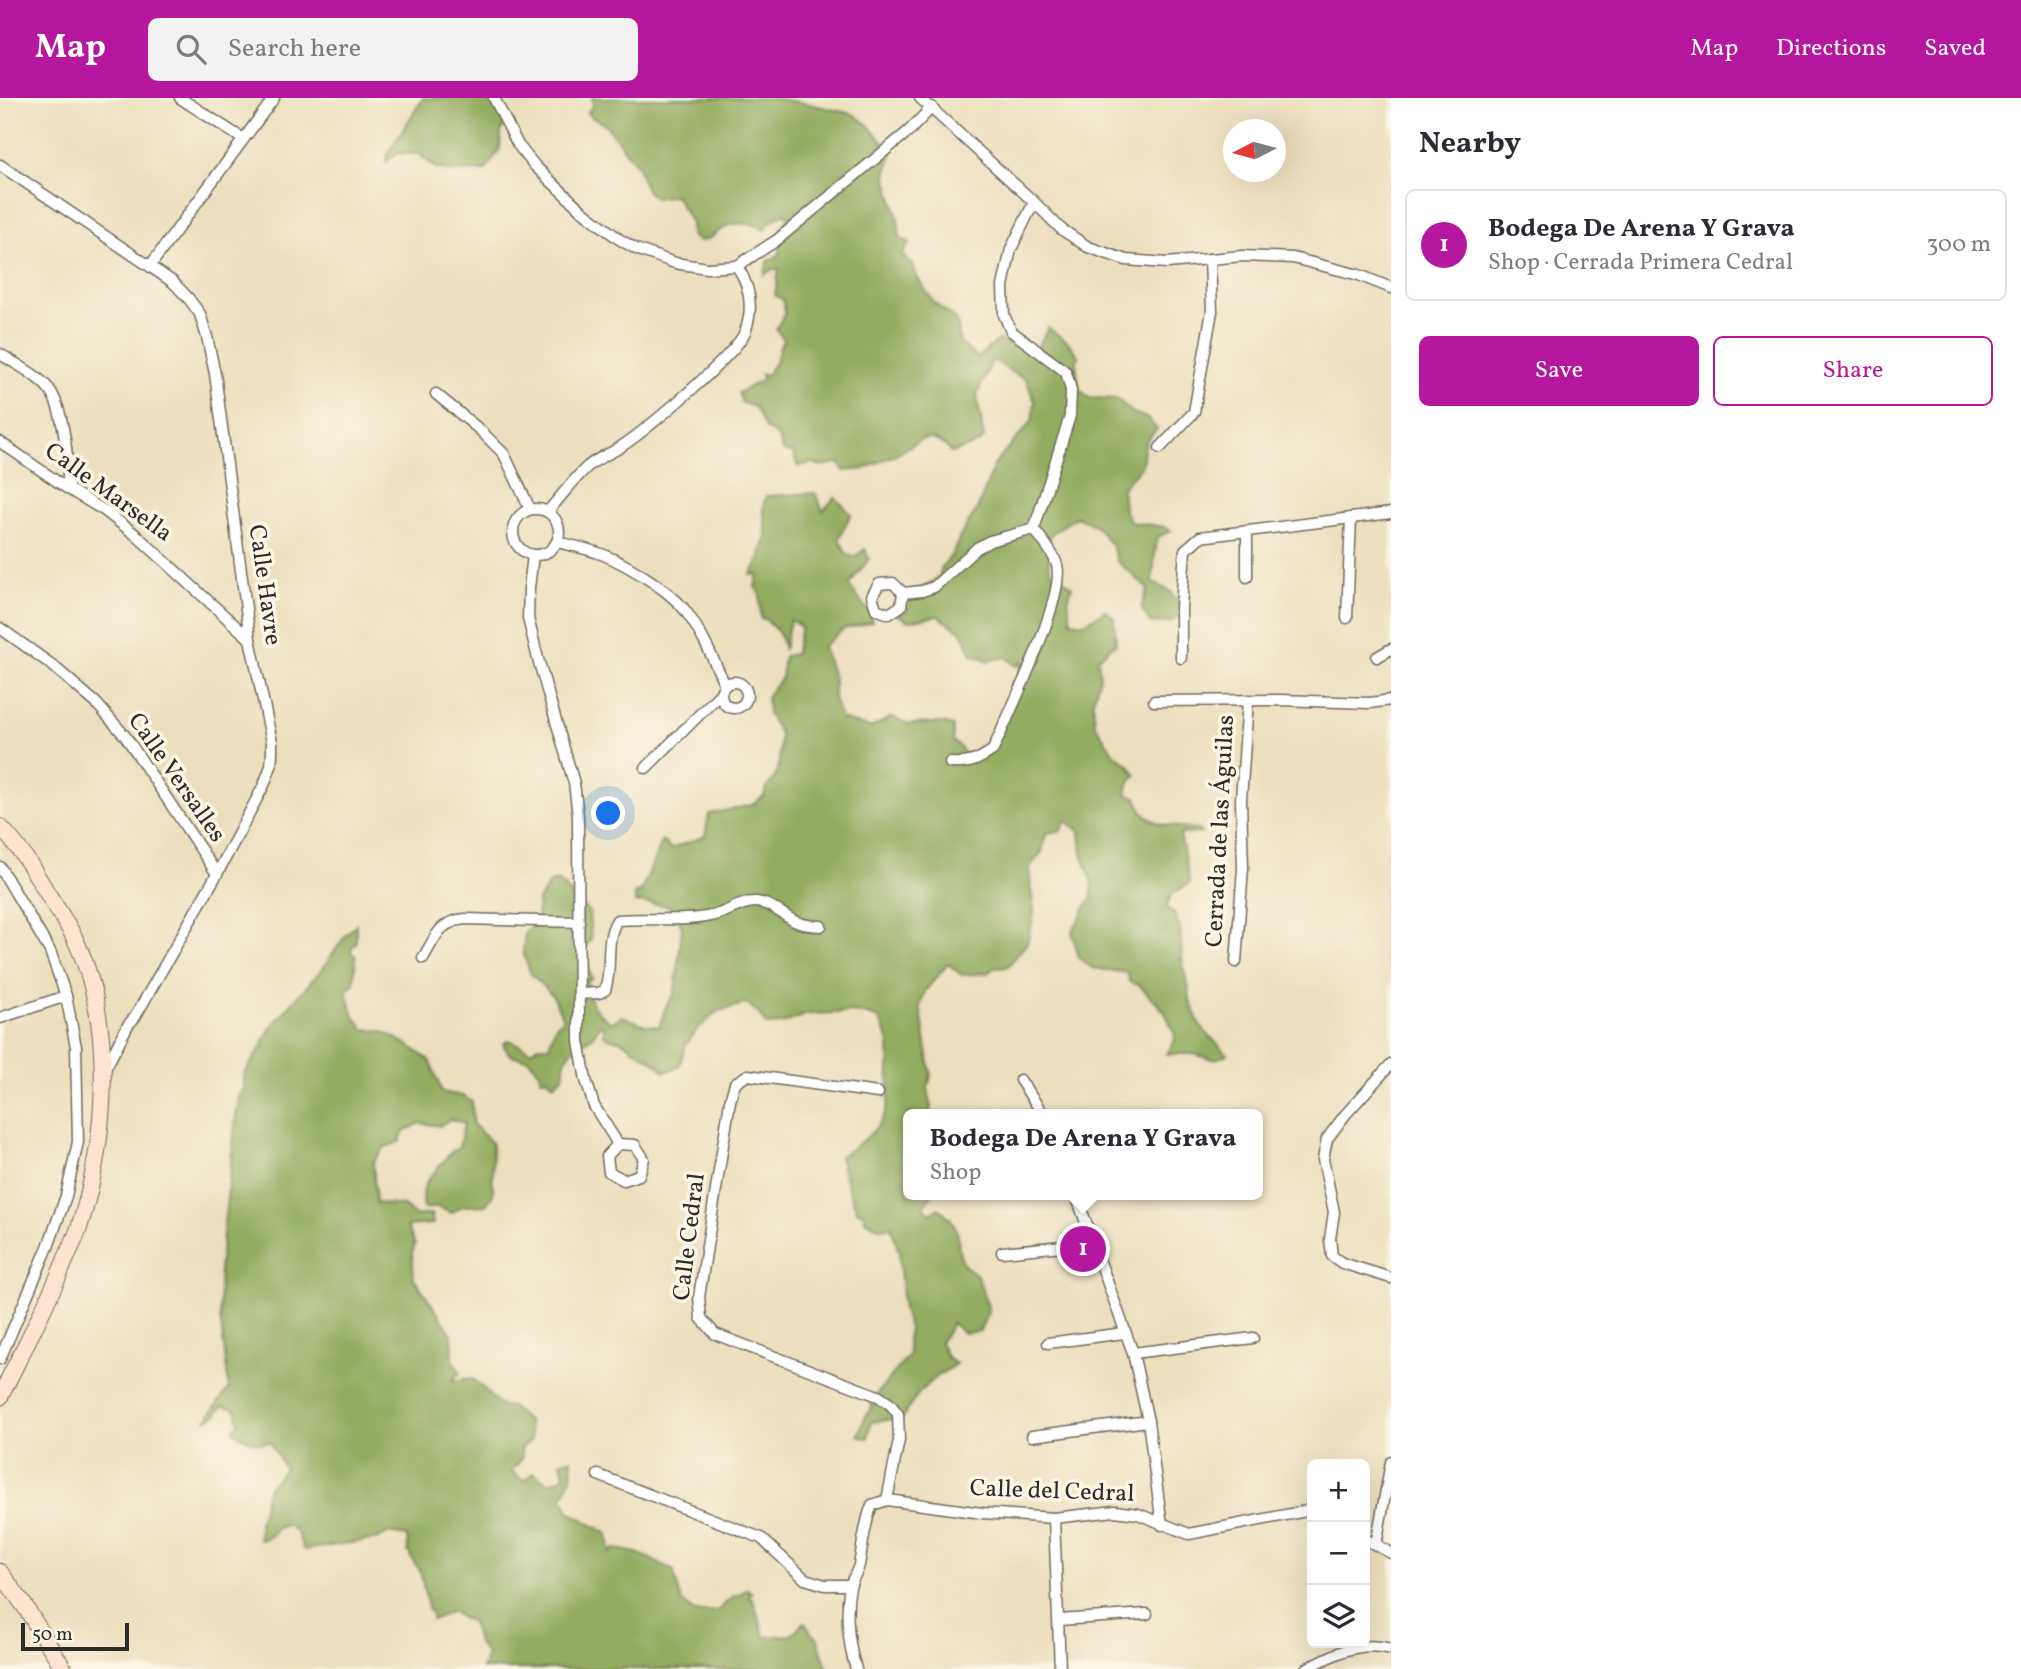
<!DOCTYPE html>
<meta charset="utf-8">
<style>
:root{--surface:#fff;--page:#f2f2f3;--text:#2b2b33;--muted:#7c7c81;--line:#e1e1e2;--accent:#b5179e}
body{margin:0;font-family:Vollkorn,serif;background:var(--page);color:var(--text)}
.controls{position:absolute;right:21px;bottom:21px;display:grid;overflow:hidden;border-radius:10px;box-shadow:0 7px 28px #0002}
.controls button{width:63px;height:63px;display:grid;place-items:center;padding:0;border:0;border-bottom:2px solid var(--line);background:var(--surface);color:var(--text);font:35px sans-serif}
.compass{position:absolute;left:1223px;top:21px;width:63px;height:63px;border-radius:50%;background:var(--surface);box-shadow:0 7px 28px #0002;rotate:264deg}
.scale{position:absolute;left:21px;bottom:18px;width:108px;box-sizing:border-box;padding-left:7px;border:4px solid #2b2b2b;border-top:0;font-size:19px;line-height:24px;white-space:nowrap;color:#2b2b2b;-webkit-text-stroke:5px #fcf5e5;paint-order:stroke}
.you{position:absolute;left:609px;top:716px;width:24px;height:24px;margin:-18px;border:5px solid #fff;border-radius:50%;background:#1a73e8;box-shadow:0 0 0 10px #1a73e833}
.badge{display:grid;place-items:center;width:46px;height:46px;border-radius:50%;background:var(--accent);color:#fff;font-size:23px;font-weight:700}
.pin{position:absolute;translate:-50% -50%;border:4px solid #fff;box-shadow:0 2px 7px #0006}
.popup{position:absolute;left:903px;top:1011px;width:360px;height:91px;box-sizing:border-box;display:grid;place-content:center;border-radius:10px;background:var(--surface);filter:drop-shadow(0 2px 5px #0005);font-size:23px;white-space:nowrap;color:var(--muted)}
.popup b{font-size:26px;color:var(--text)}
.popup::after{content:'';position:absolute;left:50%;top:100%;margin-left:-14px;border:14px solid transparent;border-top-color:var(--surface)}
.list{margin:0;padding:0;list-style:none}
h2{display:flex;justify-content:space-between;align-items:center;height:91px;margin:0;padding:0 28px;font-size:30px}
h2 small{font-size:23px;font-weight:400;color:var(--muted)}
.list li{display:grid;grid-template-columns:46px 1fr auto;gap:21px;align-items:center;box-sizing:border-box;height:112px;margin:0 14px 14px;padding:0 14px;border:2px solid var(--line);border-radius:10px}
.list b{display:block;font-size:26px;white-space:nowrap}
.list p{margin:0;font-size:23px;white-space:nowrap;color:var(--muted)}
.list em{font-size:23px;font-style:normal;color:var(--muted)}
.actions{display:flex;gap:14px;padding:21px 28px}
.actions a{flex:1;padding:16px 0;border:2px solid var(--accent);border-radius:10px;text-align:center;font-size:24px;color:var(--accent)}
.actions .main{background:var(--accent);color:#fff}
.icon{flex:none;width:38px;height:38px;fill:none;stroke:currentColor;stroke-width:2;stroke-linecap:round;stroke-linejoin:round}
.map{position:relative;flex:none;width:1391px;height:1571px;overflow:hidden}
header{display:flex;align-items:center;gap:42px;box-sizing:border-box;height:98px;padding:0 35px;background:var(--accent);color:#fff}
header strong{font-size:33px}
nav{display:flex;gap:38px;margin-inline-start:auto;font-size:24px}
.search{width:490px;height:63px;background:var(--page);display:flex;align-items:center;gap:18px;box-sizing:border-box;padding:0 24px;border-radius:10px;color:var(--muted);font-size:26px}
main{display:flex}
aside{flex:1;background:var(--surface)}
.map>svg:first-child{display:block}
</style>
<header>
<strong>Map</strong>
<div class="search"><svg class="icon" aria-label="search" viewBox="0 0 24 24"><circle cx="10" cy="10" r="6"/><path d="M15 15l6 6"/></svg>Search here</div>
<nav><a>Map</a><a>Directions</a><a>Saved</a></nav>
</header>
<main>
<div class="map">
<svg width="1391" height="1571" viewBox="0 0 1391 1571">
<rect width="100%" height="100%" fill="#fcf5e5"/>
<filter id="ink" filterUnits="userSpaceOnUse"><feTurbulence type="fractalNoise" baseFrequency=".0143" numOctaves="2"/><feDisplacementMap in="SourceGraphic" scale="14" xChannelSelector="R" yChannelSelector="G"/><feConvolveMatrix kernelMatrix="1 2 1 2 8 2 1 2 1" color-interpolation-filters="sRGB"/></filter>
<filter id="wash" filterUnits="userSpaceOnUse"><feTurbulence type="fractalNoise" baseFrequency=".00686" numOctaves="4" result="noise"/><feDisplacementMap in="SourceGraphic" scale="28" xChannelSelector="R" yChannelSelector="G"/><feGaussianBlur stdDeviation="1.57" result="paint"/><feColorMatrix in="noise" values="0 0 0 0 0 0 0 0 0 0 0 0 0 0 0 0 0 1.4 0 .05"/><feComposite in="paint" operator="in"/></filter>
<g filter="url(#wash)">
<rect width="100%" height="100%" fill="#ecdfbd"/>
<!-- forest -->
<g fill="#93ac5f" stroke="#5f6c45" stroke-width="2">
<path d="M423,0H495L506,22L501,34L500,51L485,73L452,74L436,70L419,56L398,55L386,64L387,57Z"/>
<path d="M592,0H771L804,5L853,16L867,26L892,54L886,77L898,120L900,141L910,144L902,158L913,166L917,179L934,205L957,222L960,245L977,260L998,242L1035,254L1048,230L1068,244L1079,259L1076,263L1079,291L1089,300L1117,301L1133,315L1147,320L1157,331L1147,342L1144,350L1142,367L1122,390L1124,412L1131,424L1165,429L1171,433L1157,439L1152,484L1170,493L1185,512L1171,524L1150,525L1141,509L1148,491L1117,463L1112,448L1095,427L1076,419L1051,436C1048,449 1048,459 1050,472L1072,488L1068,503L1071,523L1085,525L1105,512L1114,520L1116,545L1098,560L1100,578L1093,603L1095,626L1114,656L1128,666L1136,677L1128,687L1126,696L1136,699C1146,730 1169,728 1197,731L1201,735L1180,736L1190,785L1171,797L1167,810L1174,815L1180,830L1183,870L1189,891L1190,902L1200,928L1227,956C1210,966 1208,958 1192,956C1184,956 1175,956 1167,956L1175,942L1174,933L1164,913L1139,887L1129,884L1128,875L1092,870L1079,860L1072,834L1086,808L1091,802L1093,787L1082,755L1080,733L1065,723L1061,733L1046,735L1042,754L1029,770L1034,816L1027,845L1007,869L994,870L987,875L962,877L948,866L925,893L920,908L931,977L928,989L931,1010L929,1016H908V1097H932L924,1107L930,1116L939,1110L951,1121L958,1136L959,1153L964,1167L977,1177L989,1212L980,1233L964,1235L951,1225L948,1234L940,1244L947,1259L956,1266C928,1284 919,1290 903,1320L871,1324L868,1340L858,1337L866,1317L872,1310L871,1303L909,1257L907,1242L909,1230L903,1212L899,1154L891,1129L880,1130L865,1122L864,1115L857,1113L849,1093L839,1059C858,1047 880,1033 887,1010C890,998 888,984 889,972C890,950 891,939 878,920L855,914L814,916L805,917L782,926L766,927L758,915L746,905L717,914L697,932L686,946L679,969L665,974C656,964 653,963 643,957C635,953 628,945 619,942C612,940 610,943 604,937V929L601,926L592,939L572,952L565,963L563,979L554,987L547,980L540,981V974L528,961L510,957L503,946L509,942L531,953L537,948H549L555,929L563,921L553,898L531,876L523,855L525,834L537,822L538,802L550,785L558,783L589,814L591,842L582,852L592,881L587,883C591,907 591,910 611,925L622,918L645,927L659,929L666,909L675,895L682,830L675,811L664,807L635,804V795L641,794L662,743L671,751L705,738L709,716L752,707L764,698L767,689L775,679L779,667L780,636L768,616L767,597L781,581L784,558L795,556L801,529L790,522L784,551L779,535L765,521H761L760,497L755,489L758,476L751,477C758,464 766,447 766,433C765,420 761,410 766,398L815,395L823,413L835,399L851,416L839,440L846,455L854,459L865,451L869,461L849,487L861,504L872,517V524L844,531L823,548L834,582V600L841,621L870,630L892,619L909,626L942,625L953,628V643L960,649L966,657L985,648L994,629L1014,598L1020,581L1022,563L1017,569L1006,559L988,563L972,556L963,535L938,518L908,523L898,517L907,512L910,504L908,495L926,488L939,479L943,467L951,458L962,435L978,410L994,367L1032,323L1035,304L1026,281C1010,276 1005,267 992,262L977,297L984,340L979,345L952,355L943,346L930,340L920,342L899,355L864,371L844,373L839,365L821,368L813,365L798,368L793,355L783,353L778,339L765,330L755,309L742,305L738,295L762,282L761,276H768C770,270 774,268 776,262C780,254 777,249 784,242L776,231L785,215L783,202L775,197L779,171H773L764,177L768,163L780,156L779,135L789,119L785,115L770,124L764,132C756,125 738,123 727,128C715,133 713,143 698,143L691,137V125L675,97L655,100L646,92L638,69L605,26L593,20L587,15L593,8Z"/>
<path d="M356,826V846L352,849L351,854L356,858L354,885L346,893L354,918L364,931L382,933L407,946L430,963L442,994L463,998L472,1004L473,1026L492,1046L493,1097L486,1107L462,1108L452,1115L437,1109L424,1111C420,1083 428,1083 443,1064C449,1056 449,1055 459,1049L464,1025L450,1021L440,1028L420,1025L403,1034L400,1044L385,1049L373,1064L376,1105L404,1108L415,1118L431,1116L433,1126L407,1128L415,1147L412,1154L414,1180L452,1236L453,1263L460,1274L452,1283L471,1280L480,1287L499,1307L511,1309L528,1323L531,1342L521,1351L522,1361L511,1373L524,1383L534,1375L549,1385L564,1379L561,1363L571,1361L573,1374L563,1400L569,1413L608,1436L610,1455L614,1451C623,1452 634,1454 642,1457C652,1461 662,1468 673,1472L682,1504L695,1514L717,1513L735,1497H739L747,1491L752,1495L749,1499L753,1502L765,1539L791,1537L805,1524L811,1535L818,1540L819,1547L828,1571H482L487,1557L477,1544L471,1523L461,1520L452,1513L432,1522V1516L428,1510L420,1472L413,1463L408,1453L407,1438L387,1435L378,1441L304,1452L296,1433L288,1428L279,1429L271,1438L259,1442V1425L268,1389L285,1371L270,1344C257,1347 242,1341 233,1332L239,1325L236,1311L223,1308L215,1318L207,1321L229,1290L220,1218L219,1172L236,1018L240,994L244,991V977L257,955L262,950L263,944L272,928L323,870L345,838Z"/>
</g>
</g>
<g filter="url(#ink)">
<g fill="none" stroke-linecap="round" stroke-linejoin="round">
<defs>
<g id="street">
<path d="M180,0L243,41"/>
<path d="M494,0L518,47L535,68L580,111L619,141L636,151L675,165L707,170L737,168L777,142L910,32L932,9"/>
<path d="M920,0L1034,104L1061,131L1088,149L1126,162L1167,165L1242,158L1293,160L1359,177L1391,190"/>
<path d="M0,67L173,184L189,201L200,216L207,239L215,276L250,541L272,644V655L271,668L264,687L217,776L135,919L128,927L104,973"/>
<path d="M150,168L274,0"/>
<path d="M0,256C16,266 36,276 49,291C64,310 69,366 68,391"/>
<path d="M436,296L480,332L504,356L530,411"/>
<path d="M0,344L68,391L105,413L136,437L250,541"/>
<path d="M1160,350L1194,314L1212,213L1210,161"/>
<circle cx="536" cy="434" r="23"/>
<path d="M548,413C561,399 573,382 587,369C596,361 609,356 619,350C644,334 735,258 745,234C754,210 750,188 737,168"/>
<path d="M557,444C573,448 589,451 604,457C628,467 673,494 687,515C703,537 714,563 725,587"/>
<path d="M533,457L529,490L528,520L538,561L574,685L578,718L579,943L586,982L594,1008L618,1046"/>
<path d="M1247,479V433"/>
<path d="M893,485L903,495L901,508L889,516L876,511L872,498L879,486Z"/>
<path d="M903,495L922,493L934,489L977,450L990,443L1034,431L1070,318L1071,292L1066,274L1011,233L1004,217L1003,188L1011,151L1034,104"/>
<path d="M1347,520L1351,420"/>
<path d="M0,530L52,567L96,605L126,639L217,776"/>
<path d="M1377,559L1391,551"/>
<path d="M1181,560V510L1185,452L1200,439L1391,415"/>
<circle cx="734" cy="597" r="13"/>
<path d="M1154,603L1279,602L1370,605L1391,602"/>
<path d="M950,665C970,666 977,663 993,652C1008,617 1066,499 1057,467C1054,455 1041,441 1034,431"/>
<path d="M646,670L720,596"/>
<path d="M0,769L50,853L66,898L76,949L78,1044L66,1098L48,1149L0,1261"/>
<path d="M423,860C436,839 438,824 465,821L579,824"/>
<path d="M1236,864L1243,770L1241,702L1248,602"/>
<path d="M579,896L599,895L605,892C613,870 604,842 617,822C649,819 683,825 715,817C728,814 742,803 756,804C771,805 781,816 794,823C803,827 811,828 821,828"/>
<path d="M0,920L66,898"/>
<path d="M1391,966L1345,1017L1327,1041L1323,1061L1334,1114L1330,1141L1332,1158L1342,1165L1391,1180"/>
<path d="M1020,982L1043,1016"/>
<path d="M878,995L748,977L735,985L730,1003L699,1199L701,1220L715,1236L878,1298L890,1306L898,1316L899,1342L887,1402"/>
<path d="M618,1046L635,1047L644,1061L639,1077L624,1082L609,1074L607,1058Z"/>
<path d="M1076,1097L1133,1255L1148,1323L1162,1427"/>
<path d="M1002,1154L1093,1145"/>
<path d="M1048,1245L1124,1235"/>
<path d="M1133,1255L1253,1240"/>
<path d="M1032,1338L1148,1323"/>
<path d="M598,1377L761,1440L805,1481L825,1487H851"/>
<path d="M1054,1420L1060,1571"/>
<path d="M1365,1441L1391,1455"/>
<path d="M1376,1447L1391,1364"/>
<path d="M1059,1522L1147,1516"/>
<path d="M856,1571C848,1546 845,1514 850,1488C852,1481 857,1475 859,1467C863,1447 864,1427 872,1407L887,1402L982,1415L1054,1420L1115,1413L1138,1416L1189,1436L1306,1413L1312,1415"/>
<path d="M1306,1571C1333,1556 1360,1542 1391,1551"/>
</g>
<g id="secondary">
<path d="M0,729C20,749 35,774 49,798C57,811 67,825 74,839C116,925 107,1042 79,1130C74,1144 67,1157 62,1170C43,1214 21,1256 0,1299"/>
<path d="M0,1474L24,1507L64,1571"/>
</g>
</defs>
<!-- street casing -->
<use href="#street" stroke="#6f6a5e" stroke-width="13"/>
<!-- secondary casing -->
<use href="#secondary" stroke="#6f6a5e" stroke-width="18"/>
<!-- street -->
<use href="#street" stroke="#fff" stroke-width="10"/>
<!-- secondary -->
<use href="#secondary" stroke="#fde4d1" stroke-width="16"/>
</g>
</g>
<g text-anchor="middle" dominant-baseline="central" stroke-width="7" stroke-linejoin="round" paint-order="stroke">
<!-- street labels -->
<g font-size="24" fill="#2b2b2b" stroke="#fcf5e5">
<text transform="translate(108 395) rotate(36)">Calle Marsella</text>
<text transform="translate(264 487) rotate(82)">Calle Havre</text>
<text transform="translate(176 680) rotate(55)">Calle Versalles</text>
<text transform="translate(1221 733) rotate(-87)">Cerrada de las Águilas</text>
<text transform="translate(690 1139) rotate(-83)">Calle Cedral</text>
<text transform="translate(1052 1394) rotate(2)">Calle del Cedral</text>
</g>
</g>
</svg>
<div class="controls">
<button>+</button>
<button>−</button>
<button><svg class="icon" aria-label="layers" viewBox="0 0 24 24"><path d="M12 4l9 5-9 5-9-5zM3 14l9 5 9-5"/></svg></button>
</div>
<svg class="compass" viewBox="-18 -18 36 36"><path d="M0-13l5 13h-10z" fill="#e53935"/><path d="M0 13l5-13h-10z" fill="#7c7c81"/></svg>
<div class="scale">50 m</div>
<div class="you"></div>
<div class="pin badge" style="left:1083px;top:1151px">1</div>
<div class="popup"><b>Bodega De Arena Y Grava</b>Shop</div>
</div>
<aside>
<h2>Nearby<small></small></h2>
<ul class="list">
<li><span class="badge">1</span><div><b>Bodega De Arena Y Grava</b><p>Shop · Cerrada Primera Cedral</p></div><em>300 m</em></li>
</ul>
<div class="actions"><a class="main">Save</a><a>Share</a></div>
</aside>
</main>
